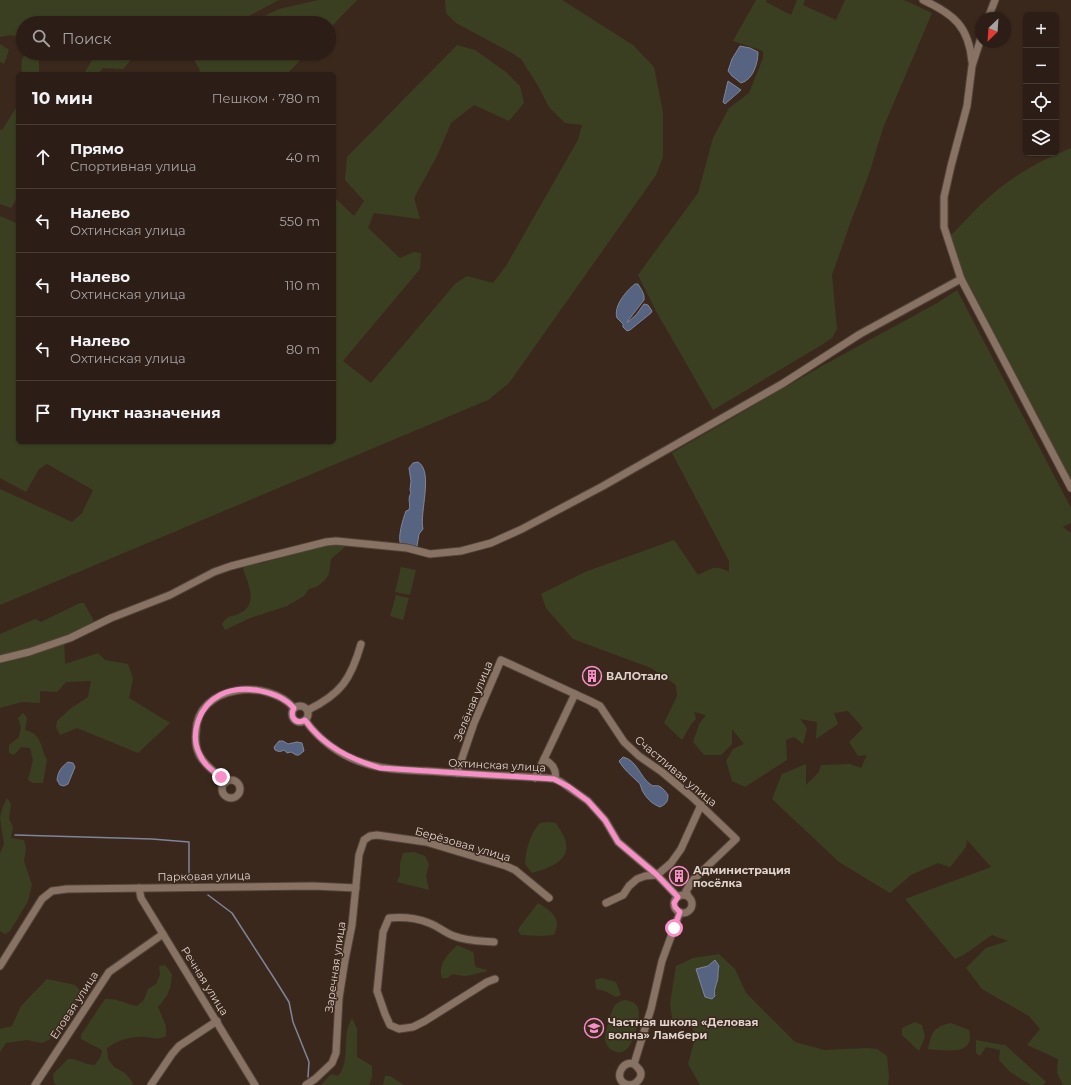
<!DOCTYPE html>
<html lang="ru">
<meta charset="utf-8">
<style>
:root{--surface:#2c1e16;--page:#34271f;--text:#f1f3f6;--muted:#a6a2a1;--line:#483c35}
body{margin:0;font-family:Montserrat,sans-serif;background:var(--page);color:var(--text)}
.controls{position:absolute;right:12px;top:12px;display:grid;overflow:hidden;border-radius:6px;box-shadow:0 1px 3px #0004}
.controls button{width:36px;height:36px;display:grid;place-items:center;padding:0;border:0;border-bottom:1px solid var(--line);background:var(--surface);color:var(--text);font:20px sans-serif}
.compass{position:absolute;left:975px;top:12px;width:36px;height:36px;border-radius:50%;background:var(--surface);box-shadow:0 1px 3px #0004;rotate:205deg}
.stop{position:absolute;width:12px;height:12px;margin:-9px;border:3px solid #f98fc9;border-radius:50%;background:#fff}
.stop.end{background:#f98fc9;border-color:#fff;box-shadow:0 1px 4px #0008}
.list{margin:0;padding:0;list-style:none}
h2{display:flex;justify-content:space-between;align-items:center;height:52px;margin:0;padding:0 16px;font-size:17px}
h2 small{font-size:13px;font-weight:400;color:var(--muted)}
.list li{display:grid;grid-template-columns:26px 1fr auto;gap:12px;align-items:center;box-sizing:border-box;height:64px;padding:0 16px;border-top:1px solid var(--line)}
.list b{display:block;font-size:15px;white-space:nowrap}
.list p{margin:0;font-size:13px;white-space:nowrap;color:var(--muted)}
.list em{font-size:13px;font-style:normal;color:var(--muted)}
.icon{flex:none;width:22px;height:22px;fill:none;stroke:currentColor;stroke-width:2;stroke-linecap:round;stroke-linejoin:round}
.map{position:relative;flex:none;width:1071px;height:1085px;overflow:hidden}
.search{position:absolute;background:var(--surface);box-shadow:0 1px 3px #0004;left:16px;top:16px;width:320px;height:44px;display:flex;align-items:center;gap:10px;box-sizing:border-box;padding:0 14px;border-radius:22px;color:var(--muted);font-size:15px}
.panel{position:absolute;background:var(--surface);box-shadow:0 1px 3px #0004;left:16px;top:72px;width:320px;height:372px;border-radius:6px}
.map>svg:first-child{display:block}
</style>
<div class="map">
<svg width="1071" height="1085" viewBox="0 0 1071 1085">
<rect width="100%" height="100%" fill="#3b281d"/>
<!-- green -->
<g fill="#3b3f21">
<path d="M0,0H279L236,23H23V37L10,35L0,37Z"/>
<path d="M318,0H357L329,29V23H250L279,9Z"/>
<path d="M445,0H562L633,45L654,67L663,113V157L656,175L509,383L488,400L0,605V489L72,522L82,513L93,490L47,464L39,469L26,492L0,478V216L18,224V442H334V197L354,216L364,201L345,180L347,157L457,45L475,50L506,72L520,86L524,103L509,121L474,105L451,123L437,156L414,198L420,219L374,213L368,228L400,258L414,252L421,253L420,269L343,361L371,383L455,284L467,276L493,283L506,266L578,140L582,125L565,123L549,107L537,84L521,59L512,53L456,23L446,13Z"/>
<path d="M756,0H767L766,2L791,15L797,0H805L803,5L836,20L845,0H904L932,13L883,128L869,174L851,221L832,275L837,329L832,338L823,344L713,410L656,311L638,275L698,193L713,138L729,108L749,93L763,58V51L733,41Z"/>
<path d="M0,44L9,50L4,64L0,62Z"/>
<path d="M26,53H39V74H23C20,68 21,58 26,53Z"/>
<path d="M96,53H134L135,55L123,69L103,68L97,74H84Z"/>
<path d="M193,53H307L287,74H198L200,70L194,60Z"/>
<path d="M18,105V197L11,208L0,204V129L2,130Z"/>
<path d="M1071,148V483L958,264L949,237C962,225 973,211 986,200C1010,177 1041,160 1071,148Z"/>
<path d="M957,290L1071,508V523L1063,527L1071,533V1085H1063L1057,1073L1058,1059L1027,1045L1040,1029L1029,1016L982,989L966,968L986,948L1008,941L992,935L965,954L955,959L905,899L991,867L967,840L966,847L950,867L938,863L911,875L890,893L839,862L772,799L782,774L806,764V785L819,772L821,765L850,764L861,768L867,755L858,756L849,742L863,728L848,711L834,713L838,724L816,739L817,722L800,719L807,728L803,744L794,737L786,740L787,760L745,787L732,781L726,761L733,749L744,744L732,729V744L721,755H704L693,742L699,724L706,715L694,712L696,719L690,726L682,740L664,723L677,696L676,685L651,668L573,639L546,608L541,594L585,572L674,540L698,575C712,569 714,564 729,572V561L672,453L822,366L939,302Z"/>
<path d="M328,544L344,545L345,547L331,559L329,574L325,580L318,586L309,589L304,596L287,606L250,618L225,630L222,624C231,612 230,619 240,613C259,604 248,583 243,569L244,566L263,563Z"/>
<path d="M401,567L416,570L410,595L395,592Z"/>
<path d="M396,595L409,598L403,620L390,616Z"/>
<path d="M80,603H84L94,621L91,625L64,636L65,664L98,653L105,660L128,664L133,679L129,698L170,723L138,753L77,728L60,735L56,727L57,721L70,709L88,697L91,681L66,682L57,692L40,691V703L22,702L0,708V634L35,619L41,622Z"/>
<path d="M23,713L27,718L25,730C28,731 32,732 34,734C42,740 42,752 47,760L43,783H33L28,780L33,760L30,748L21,747L14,755L9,753V745L19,737L21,727L18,718Z"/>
<path d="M7,798L11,804L9,819L13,827L11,838L24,840L26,848L24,861L32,885L28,901L10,931L5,934L0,931V854L4,844L0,818L2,809Z"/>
<path d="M548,822L556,823C559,829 565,836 566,843C570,862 546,869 532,873L525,864C526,849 530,834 540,823Z"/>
<path d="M414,852L425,856L429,864L426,876L429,890L397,882L400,875V863L403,853Z"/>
<path d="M538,903C546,908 557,914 557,925C557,928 555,932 554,935L540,936L521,935L518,931L519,928Z"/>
<path d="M457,945L473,952C475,957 473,962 476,967L487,970L486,972C471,973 470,979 453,974L447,978H442C438,963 447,956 457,945Z"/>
<path d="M719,954L735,969L746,993L795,1042L824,1050L868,1048L877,1049L887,1056L889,1077L888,1085H700L688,1064L696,1035L688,1020L673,1024L670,1004L676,966L693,958Z"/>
<path d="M165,965L172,974C171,989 168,996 158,1007L166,1026V1036C158,1040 156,1038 147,1037C132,1036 120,1039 107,1048L108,1059L114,1067L125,1073L133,1083L132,1085H57L54,1083L53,1074L68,1059C77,1058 85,1065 95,1065L101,1056L102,1050L81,1039V1035L105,999C117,998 126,1004 137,1006L144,1000L148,989L156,984L160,975L159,966Z"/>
<path d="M602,978L616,982L621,995L616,997L605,991L596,989L595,980Z"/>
<path d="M47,979L75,985L83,994L49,1040L42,1043L27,1040L6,1043L0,1052V1029L12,1026L21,1006Z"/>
<path d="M624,1000C644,1001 639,1018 636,1031C633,1041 626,1059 612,1050C608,1048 606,1044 605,1040C605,1033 611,1009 616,1004C618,1002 621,1001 624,1000Z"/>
<path d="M352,1018L357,1029V1057L372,1066V1077L369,1085H321L331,1074L338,1076C349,1065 344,1041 348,1027C349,1024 351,1021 352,1018Z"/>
<path d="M915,1022L922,1025L925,1037L919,1051L902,1035V1028Z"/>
<path d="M951,1023L969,1030C976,1057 944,1050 928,1049C932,1032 933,1027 951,1023Z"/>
<path d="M976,1040L1003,1045L1004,1044L1046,1082L1043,1085H1031L1010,1072L999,1060L1000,1050L986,1047L980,1056L976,1053Z"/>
<path d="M385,1076H390L404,1085H383Z"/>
</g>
<!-- water -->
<g fill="#566481" stroke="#7f8598">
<path d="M740,46L750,48L758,52C758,63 753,80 741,83L732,76L728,71L732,59Z"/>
<path d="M728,81L741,90L725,104L723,102Z"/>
<path d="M635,284H638C641,289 645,294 644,300L627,322H628L636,315L644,304L648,305L652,311L651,313L630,330L627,331L623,327V324L617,318C613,306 627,290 635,284Z"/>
<path d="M418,462C434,471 419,514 423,529L419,534L417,546L414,547L401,545C397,538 403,519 406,511L409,510C411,503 407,499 411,493L410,490L411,481L409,468L413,463Z"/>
<path d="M279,741H283L288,744L297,742L302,743L304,751L299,755H296L291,752L287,753L284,750C280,752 279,752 275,750L274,747Z"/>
<path d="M623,757C637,760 640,777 650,784C653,787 655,785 659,786C663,788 666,792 668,795C668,802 666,804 660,807C652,804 646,798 642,790C641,788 641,784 638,782C631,775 624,770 619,761Z"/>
<path d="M68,762L73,763L75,767L68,784L64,786L60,785L57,780C58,772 61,767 68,762Z"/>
<path d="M715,960L719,966C718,970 718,973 718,976C718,983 713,988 715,996L712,999L705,997L696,969L708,966Z"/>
</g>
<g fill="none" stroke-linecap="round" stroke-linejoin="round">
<!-- stream -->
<g stroke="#7f8598" stroke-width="1.5">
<path d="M15,835L152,839L189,842V878L192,882"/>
<path d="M208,895L232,913L274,978L289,1002L293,1022L309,1062L308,1077"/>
</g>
<defs>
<g id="minor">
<path d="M923,0C954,14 969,27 972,62"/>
<path d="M988,18L995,0"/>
<path d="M981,38L972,66L967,106L951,166L944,197V227L961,279L1071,488"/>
<path d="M0,659L29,652L70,638L111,618L170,595L214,572L231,566L326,542L336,541L407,548L430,554L461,551L491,543L522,529L603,486L782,384L860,334L961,279"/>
<circle cx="300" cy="714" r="8"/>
<path d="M308,710C341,694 351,679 361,644"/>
<path d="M305,720C319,740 341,756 364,763C384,770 406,770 427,771C467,774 507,776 546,778L555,779L561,782L588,801L605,820L618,842L657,875L678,897"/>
<path d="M544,759C552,764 557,769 555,779"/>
<path d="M457,773L474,723L501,660L588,700L600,706L624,742L639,756L662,772L692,797L736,839L694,879L686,891L688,896"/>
<path d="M535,778L575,694"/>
<circle cx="231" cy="789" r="9"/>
<path d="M226,782C217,773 206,767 200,756C196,749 195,740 196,732C197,684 268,678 294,708"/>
<path d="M139,888L141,898L255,1085"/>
<circle cx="683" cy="904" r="9"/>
<path d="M606,903L623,895L629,886L637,879L645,876L657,875L671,863L681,849L701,805"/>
<path d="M494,942C481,941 466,941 454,936C445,933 438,926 429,923C417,918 402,917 389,918L383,932L377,991L385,1014L390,1025L399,1029L413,1027L425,1021L487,982L495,979"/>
<path d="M0,966L42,899L52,891L67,889L313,886L356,888"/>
<path d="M634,1064L651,1009L662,961L680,912"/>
<path d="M35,1085L109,972L163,934"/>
<path d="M151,1085L172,1054L179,1046L217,1021"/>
<path d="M306,1085L315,1079L332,1063L336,1053L339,998L345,960L352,925L359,855L364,840L370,836L377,835L426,842L506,866L515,870L549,898"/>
<path d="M630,1085C608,1082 626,1052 638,1068C645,1075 638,1083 631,1085"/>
</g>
</defs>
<!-- minor casing -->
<use href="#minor" stroke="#524339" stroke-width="9"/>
<!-- minor -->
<use href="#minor" stroke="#877264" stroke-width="7"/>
</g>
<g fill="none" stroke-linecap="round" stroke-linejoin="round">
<!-- route -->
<path stroke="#f98fc9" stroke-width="5" d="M221,777C213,771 204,765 200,755C189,734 199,706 220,695C242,684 278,690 294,708C289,717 296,725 305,720C323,746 350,759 380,768L554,779L569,787L588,801L605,820L618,842L657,875L678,897L674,903L675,907L680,912L674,928"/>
</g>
<!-- icons -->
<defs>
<symbol id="building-ring" viewBox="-11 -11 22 22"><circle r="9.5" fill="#3b281d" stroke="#f98fc9" stroke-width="1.5"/><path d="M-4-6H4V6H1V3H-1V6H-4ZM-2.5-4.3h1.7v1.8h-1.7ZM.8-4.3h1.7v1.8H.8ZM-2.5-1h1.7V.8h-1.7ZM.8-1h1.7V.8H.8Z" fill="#f98fc9"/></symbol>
<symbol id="school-ring" viewBox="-11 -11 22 22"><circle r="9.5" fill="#3b281d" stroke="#f98fc9" stroke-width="1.5"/><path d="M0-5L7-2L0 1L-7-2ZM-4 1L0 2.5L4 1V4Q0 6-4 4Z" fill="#f98fc9"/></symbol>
</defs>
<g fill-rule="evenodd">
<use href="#building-ring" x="581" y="665" width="22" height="22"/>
<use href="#building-ring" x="668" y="865" width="22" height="22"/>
<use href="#school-ring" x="583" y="1017" width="22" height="22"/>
</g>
<g text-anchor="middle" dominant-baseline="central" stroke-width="3" stroke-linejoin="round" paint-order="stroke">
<!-- poi labels -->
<g font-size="11" font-weight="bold" fill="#dfd3cc" stroke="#3b281d" text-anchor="start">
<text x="606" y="676">ВАЛОтало</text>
<text x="693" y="870">Администрация<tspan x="693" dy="13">посёлка</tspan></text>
<text x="608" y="1022">Частная школа «Деловая<tspan x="608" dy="13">волна» Ламбери</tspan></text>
</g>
<!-- street labels -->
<g font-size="11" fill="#dfd3cc" stroke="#3b281d">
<text transform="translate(473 701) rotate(-68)">Зелёная улица</text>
<text transform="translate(497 765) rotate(3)">Охтинская улица</text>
<text transform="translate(676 771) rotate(40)">Счастливая улица</text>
<text transform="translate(463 844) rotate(16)">Берёзовая улица</text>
<text transform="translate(204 876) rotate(-1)">Парковая улица</text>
<text transform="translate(335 967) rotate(-82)">Заречная улица</text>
<text transform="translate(205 981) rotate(58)">Речная улица</text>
<text transform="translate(74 1005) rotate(-57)">Еловая улица</text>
</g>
</g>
</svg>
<div class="controls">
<button>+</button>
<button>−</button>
<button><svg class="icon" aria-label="locate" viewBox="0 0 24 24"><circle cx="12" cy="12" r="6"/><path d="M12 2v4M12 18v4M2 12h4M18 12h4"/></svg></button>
<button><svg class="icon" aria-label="layers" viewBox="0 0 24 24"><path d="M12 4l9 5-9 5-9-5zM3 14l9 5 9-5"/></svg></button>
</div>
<svg class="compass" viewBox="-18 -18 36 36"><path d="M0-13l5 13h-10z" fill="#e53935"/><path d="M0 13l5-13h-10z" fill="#a6a2a1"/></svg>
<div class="stop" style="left:674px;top:928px"></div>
<div class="stop end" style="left:221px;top:777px"></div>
<div class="search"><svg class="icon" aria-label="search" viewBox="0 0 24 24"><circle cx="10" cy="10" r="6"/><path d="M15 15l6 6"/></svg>Поиск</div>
<section class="panel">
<h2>10 мин<small>Пешком · 780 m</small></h2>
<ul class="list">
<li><svg class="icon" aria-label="ahead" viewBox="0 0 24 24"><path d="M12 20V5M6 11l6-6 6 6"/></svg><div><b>Прямо</b><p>Спортивная улица</p></div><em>40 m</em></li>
<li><svg class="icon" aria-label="left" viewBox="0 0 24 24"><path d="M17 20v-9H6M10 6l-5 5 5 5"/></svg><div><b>Налево</b><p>Охтинская улица</p></div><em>550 m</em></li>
<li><svg class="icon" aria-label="left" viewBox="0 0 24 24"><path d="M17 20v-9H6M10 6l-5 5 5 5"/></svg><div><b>Налево</b><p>Охтинская улица</p></div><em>110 m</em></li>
<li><svg class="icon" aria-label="left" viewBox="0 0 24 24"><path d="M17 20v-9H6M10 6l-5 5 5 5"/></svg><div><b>Налево</b><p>Охтинская улица</p></div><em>80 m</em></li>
<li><svg class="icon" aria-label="arrive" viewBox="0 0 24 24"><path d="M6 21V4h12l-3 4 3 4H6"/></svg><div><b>Пункт назначения</b></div></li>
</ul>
</section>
</div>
